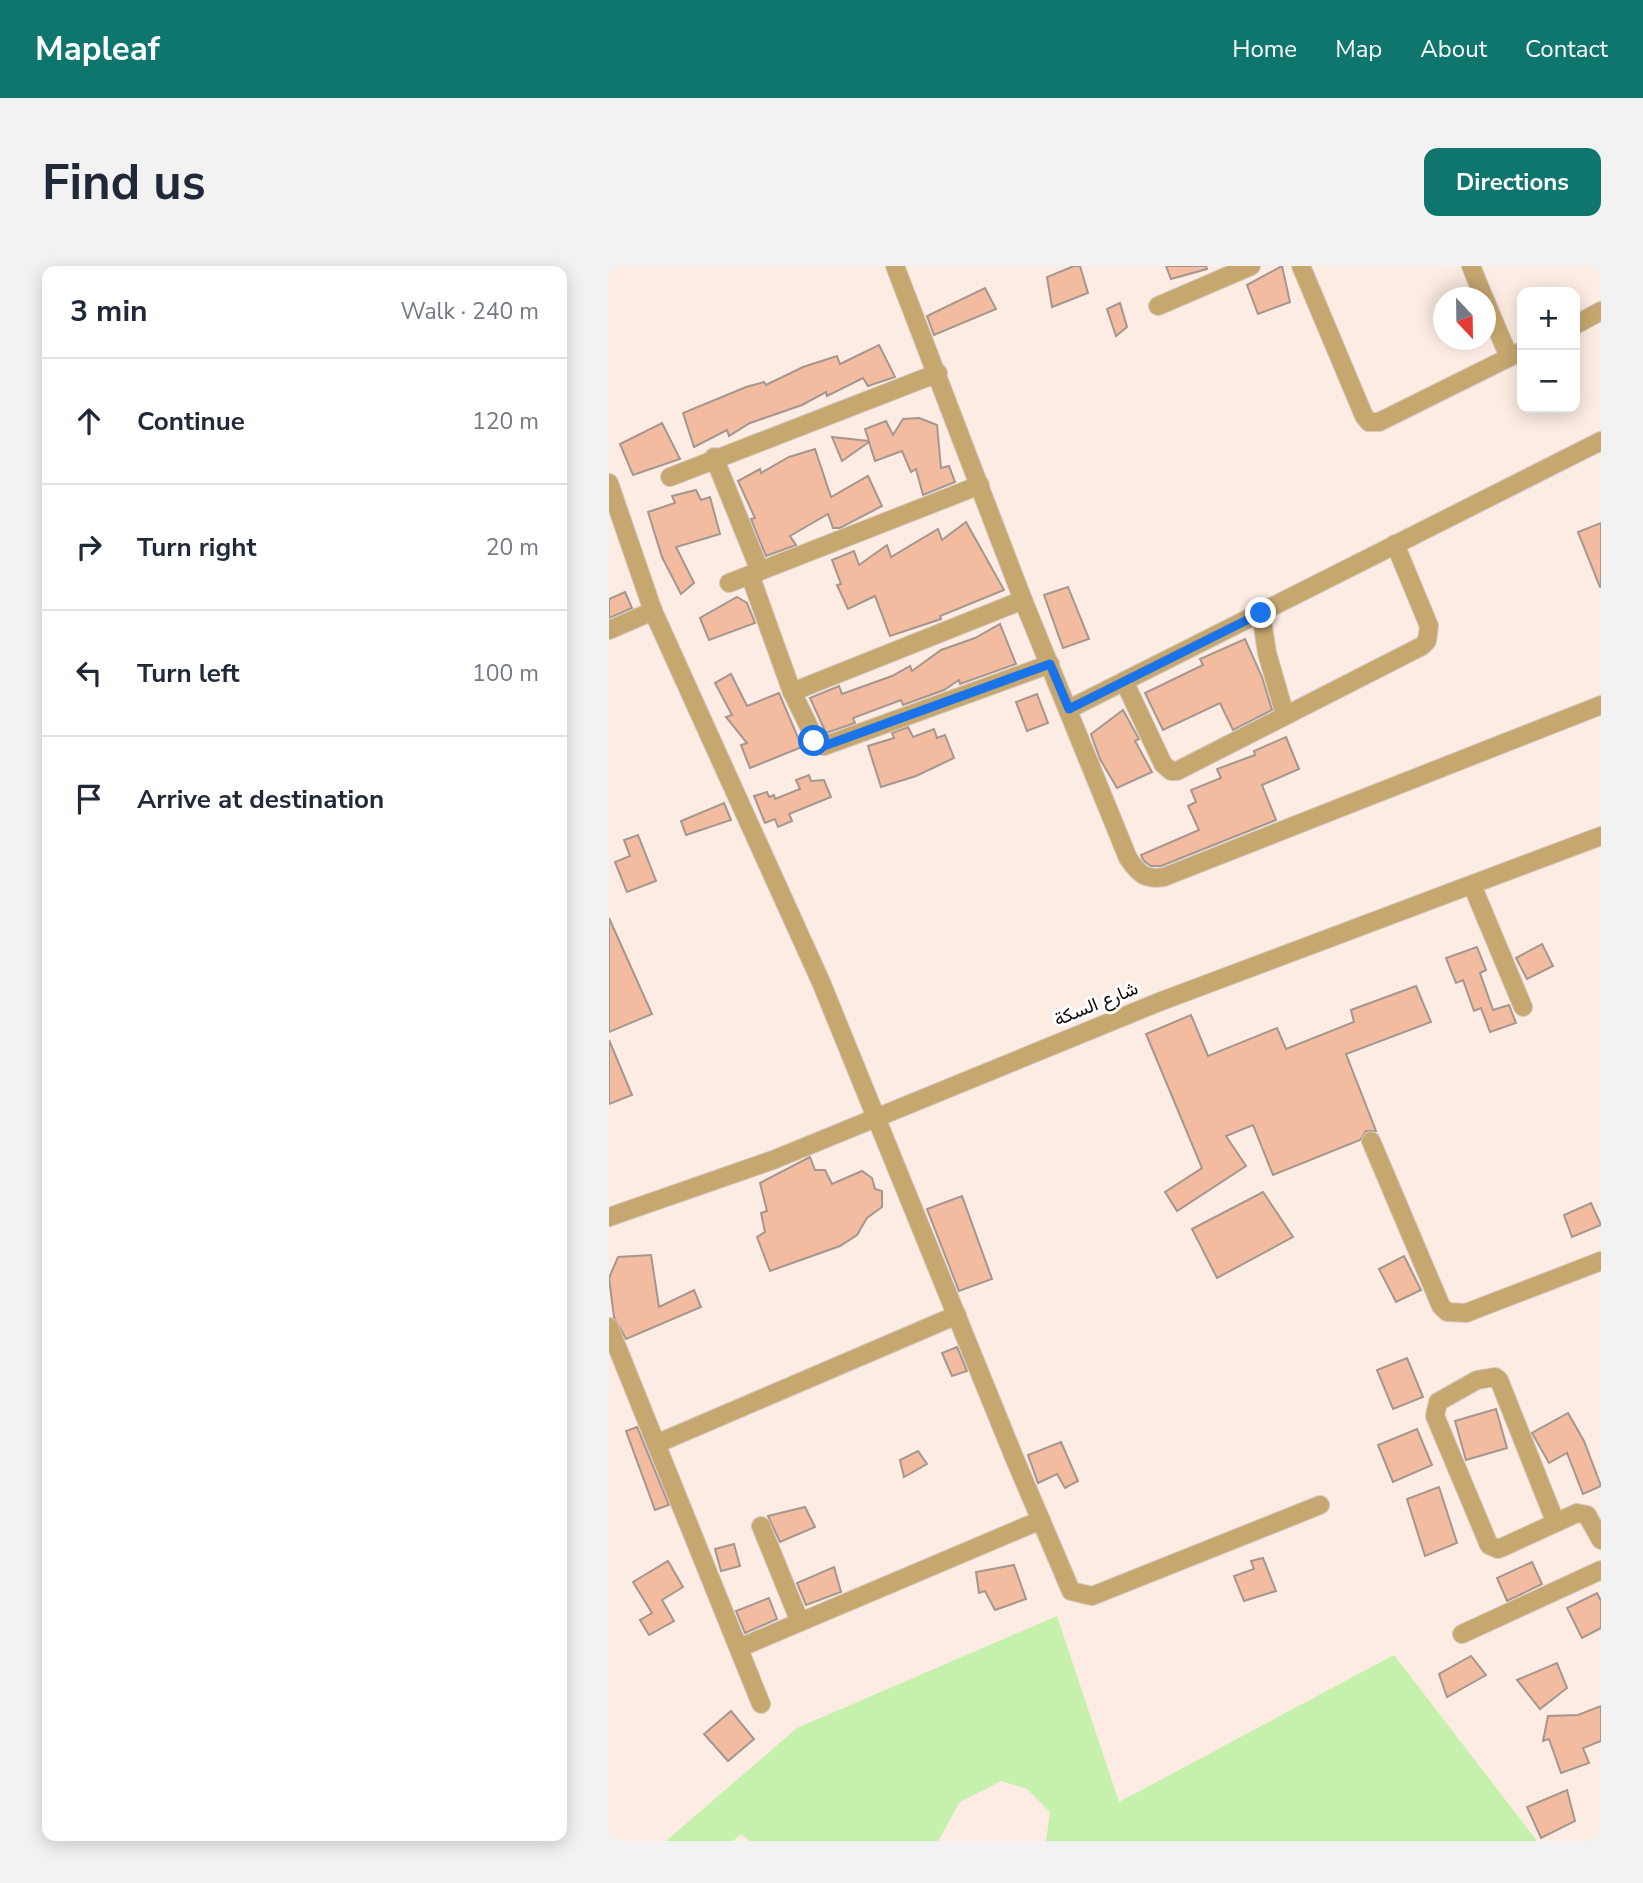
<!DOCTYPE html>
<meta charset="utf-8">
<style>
:root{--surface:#fff;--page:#f2f2f3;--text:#1f2937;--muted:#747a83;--line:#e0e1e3;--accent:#0f766e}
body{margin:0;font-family:"Nunito Sans",Vazirmatn,sans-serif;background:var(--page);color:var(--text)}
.controls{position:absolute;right:21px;top:21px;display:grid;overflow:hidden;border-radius:14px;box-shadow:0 4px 18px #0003}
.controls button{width:63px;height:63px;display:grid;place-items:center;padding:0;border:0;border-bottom:2px solid var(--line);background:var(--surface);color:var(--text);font:35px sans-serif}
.compass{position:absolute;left:824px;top:21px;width:63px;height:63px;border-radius:50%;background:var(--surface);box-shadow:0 4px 18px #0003;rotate:158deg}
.stop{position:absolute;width:21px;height:21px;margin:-16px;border:5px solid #1a73e8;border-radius:50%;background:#fff}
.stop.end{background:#1a73e8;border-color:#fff;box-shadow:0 2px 7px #0008}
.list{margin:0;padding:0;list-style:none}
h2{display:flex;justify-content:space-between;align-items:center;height:91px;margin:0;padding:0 28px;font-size:30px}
h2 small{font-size:23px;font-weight:400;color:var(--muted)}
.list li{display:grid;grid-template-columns:46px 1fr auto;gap:21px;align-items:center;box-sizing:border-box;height:126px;padding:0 28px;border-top:2px solid var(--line)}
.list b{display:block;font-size:26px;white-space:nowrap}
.list em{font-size:23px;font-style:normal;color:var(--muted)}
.icon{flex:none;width:38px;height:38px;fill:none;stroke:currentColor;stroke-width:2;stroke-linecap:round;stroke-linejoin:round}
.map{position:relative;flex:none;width:992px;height:1575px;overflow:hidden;border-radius:14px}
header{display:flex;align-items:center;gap:42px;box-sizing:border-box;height:98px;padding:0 35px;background:var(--accent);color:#fff}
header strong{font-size:33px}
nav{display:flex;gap:38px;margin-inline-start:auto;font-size:24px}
.intro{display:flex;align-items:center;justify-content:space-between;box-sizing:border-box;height:168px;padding:0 42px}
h1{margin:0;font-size:49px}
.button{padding:18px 32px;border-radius:14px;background:var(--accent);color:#fff;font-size:24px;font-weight:700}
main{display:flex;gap:42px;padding:0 42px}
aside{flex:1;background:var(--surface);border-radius:14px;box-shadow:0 4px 18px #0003}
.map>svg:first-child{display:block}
</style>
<header>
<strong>Mapleaf</strong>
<nav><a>Home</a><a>Map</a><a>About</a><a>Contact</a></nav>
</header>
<div class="intro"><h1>Find us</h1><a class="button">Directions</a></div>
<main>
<aside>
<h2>3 min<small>Walk · 240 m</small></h2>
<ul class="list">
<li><svg class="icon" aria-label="ahead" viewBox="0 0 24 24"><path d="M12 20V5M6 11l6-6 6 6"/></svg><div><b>Continue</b></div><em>120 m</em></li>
<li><svg class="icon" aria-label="right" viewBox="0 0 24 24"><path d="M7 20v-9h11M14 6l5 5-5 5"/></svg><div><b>Turn right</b></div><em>20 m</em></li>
<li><svg class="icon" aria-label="left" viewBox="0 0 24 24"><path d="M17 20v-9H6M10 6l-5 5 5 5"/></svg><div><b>Turn left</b></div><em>100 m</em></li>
<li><svg class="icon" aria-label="arrive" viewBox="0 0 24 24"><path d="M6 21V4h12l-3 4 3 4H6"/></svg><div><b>Arrive at destination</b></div></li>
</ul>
</aside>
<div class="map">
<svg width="992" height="1575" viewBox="0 0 992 1575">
<rect width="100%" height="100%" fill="#fcece3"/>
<!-- green -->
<path fill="#c5f1ad" d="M448,1350L510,1536L785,1389L928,1575H437L441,1546L418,1523L392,1515L351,1536L329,1575H141L132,1568L124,1575H57L188,1462Z"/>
<!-- building -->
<g fill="#f3bca1" stroke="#a5968e" stroke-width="2">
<path d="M465,0H471L479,27L443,41L438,11Z"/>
<path d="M557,0H597L598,3L562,13Z"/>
<path d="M673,0L681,36L649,48L638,19Z"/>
<path d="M376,22L387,43L325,69L318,50Z"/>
<path d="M511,37L518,61L507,70L498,43Z"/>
<path d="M270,79L286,111L259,120L254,112L218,130L217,126L193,139L141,157L120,170L118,164L85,181L74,147L137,121L155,116L157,119L194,101L228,90L231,98Z"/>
<path d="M310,152L328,159L332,202L340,200L346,216L314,229L307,203L302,206L293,185L266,195L260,176L233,195L223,171L260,175L256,163L277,155L284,169L294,153Z"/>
<path d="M53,157L71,193L24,209L11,178Z"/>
<path d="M206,183L222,231L259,210L273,240L231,262H224L219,248L181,270L187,279L157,290L142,253L146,252L129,215L151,203L152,207L180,191Z"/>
<path d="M87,224L92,234L101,231L111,268L67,281L85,317L72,328L53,291L39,246L66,237L63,230Z"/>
<path d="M357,256L395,324L331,350L332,353L281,370L266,330L239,343L228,319L232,318L223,294L245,285L250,299L278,279L282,291L329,263L333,274Z"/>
<path d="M992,257V321H991L969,266Z"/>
<path d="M459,321L480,373L454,382L435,329Z"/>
<path d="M16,326L23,342L0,352V333Z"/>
<path d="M128,331L138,337L146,357L100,374L91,352Z"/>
<path d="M391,358L407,398L351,418L350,414L335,424L294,439L292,434L244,452L246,457L217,467L201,432L230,420L233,428L283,410L301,400L303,405L332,384L366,372Z"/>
<path d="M636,373L653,411L663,444L624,464L611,437L554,464L536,427L594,399L591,393Z"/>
<path d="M122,408L138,440L170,427L193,481L141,502L132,479L138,477L117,451L123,449L106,417Z"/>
<path d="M428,428L439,457L418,465L407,436Z"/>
<path d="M514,444L530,473L526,475L543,506L508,522L491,493L482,468Z"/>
<path d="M299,461L304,471L325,463L328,472L336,469L345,492L307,510L272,521L259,480L285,472L283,467Z"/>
<path d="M677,471L690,503L653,519L667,554L552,600H542L535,595L532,589L590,564L579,540L587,536L582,524L612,512L608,503L646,489L645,485Z"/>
<path d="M200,509L202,515L215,514L222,531L180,548L183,555L169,561L166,553L156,557L145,530L158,526L160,531L165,529L166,533L191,523L187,514Z"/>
<path d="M115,537L122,554L77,569L72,555Z"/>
<path d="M29,569L47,615L18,626L6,596L21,590L15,574Z"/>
<path d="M0,652L43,748L0,766Z"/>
<path d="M933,678L944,700L918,713L907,692Z"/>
<path d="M868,681L877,704L871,707L884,744L900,739L907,757L881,766L872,742L865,745L854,714L847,717L837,692Z"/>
<path d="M807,720L822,756L737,788L767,865H757L751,874L664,909L644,859L617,870L637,900L568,945L556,926L593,902L537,768L582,749L599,790L668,762L677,783L745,756L742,744Z"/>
<path d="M0,774L23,829L0,838Z"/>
<path d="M201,891L206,904H216L223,918L253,905L263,912L266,923L273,925V941L258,952L248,969L231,980L161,1005L148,971L156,966L152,947L158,945L151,917Z"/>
<path d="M654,926L684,971L608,1012L583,963Z"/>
<path d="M353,930L383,1013L350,1025L318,943Z"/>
<path d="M982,937L992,959L963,971L955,949Z"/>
<path d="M42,989L50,1041L85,1024L92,1041L17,1073L5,1051L0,1012L9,991Z"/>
<path d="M795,990L812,1024L787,1036L770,1003Z"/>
<path d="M348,1081L358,1105L343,1110L333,1087Z"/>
<path d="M798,1092L814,1131L784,1143L768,1104Z"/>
<path d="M887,1143L898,1182L857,1194L846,1155Z"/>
<path d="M959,1147L975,1175L992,1220L974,1228L958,1187L940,1197L923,1167Z"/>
<path d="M28,1161L60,1239L46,1244L17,1165Z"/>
<path d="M808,1163L823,1199L784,1216L769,1179Z"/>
<path d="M452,1176L469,1215L456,1222L448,1208L429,1217L419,1189Z"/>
<path d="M309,1185L318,1198L295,1211L291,1194Z"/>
<path d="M830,1221L848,1277L816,1290L798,1233Z"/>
<path d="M196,1241L206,1261L171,1276L159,1250Z"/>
<path d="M125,1278L131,1300L112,1305L106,1283Z"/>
<path d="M654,1292L667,1325L635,1335L625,1310L645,1303L642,1295Z"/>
<path d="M59,1295L74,1321L53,1334L65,1355L40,1369L31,1354L43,1347L24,1316Z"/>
<path d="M923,1296L933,1318L898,1335L888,1312Z"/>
<path d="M405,1299L417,1333L386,1344L376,1325L370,1327L367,1306Z"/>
<path d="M225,1301L232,1326L197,1339L188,1317Z"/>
<path d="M988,1327L992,1335V1362L973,1372L958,1342Z"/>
<path d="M160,1332L168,1353L136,1367L127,1345Z"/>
<path d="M862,1390L877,1409L838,1431L830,1408Z"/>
<path d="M948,1397L958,1422L931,1443L908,1414Z"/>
<path d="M992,1440V1475L974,1482L980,1497L952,1507L940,1473L934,1475L939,1450L969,1449Z"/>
<path d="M122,1445L145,1473L119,1495L95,1468Z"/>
<path d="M958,1524L966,1555L932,1572L918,1541Z"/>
</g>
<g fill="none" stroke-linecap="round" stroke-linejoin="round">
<defs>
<g id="minor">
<path d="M286,0L414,334L519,592C530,608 536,614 555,611L992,439"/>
<path d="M692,0L755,150L760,156H770L913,85"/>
<path d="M862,0L875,32"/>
<path d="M876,34L900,91"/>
<path d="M549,40L642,0"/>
<path d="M966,59L992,45"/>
<path d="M105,191L151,305L371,219"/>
<path d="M61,211L329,107"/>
<path d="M0,217L44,345L212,716L405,1191L462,1325L483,1330L711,1239"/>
<path d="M141,309L183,426L209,479L215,480L441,398"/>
<path d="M120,317L151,305"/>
<path d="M652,347L658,387L676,449"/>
<path d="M0,364L44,345"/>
<path d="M516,417L554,498L562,505H568L813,380L818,375L820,360L786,278"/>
<path d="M183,426L414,334"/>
<path d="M460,443L992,175"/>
<path d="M863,619L914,741"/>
<path d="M762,875L832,1040L838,1046L857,1047L992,995"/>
<path d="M0,951L164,894L550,736L992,570"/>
<path d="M0,1061L152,1438"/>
<path d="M47,1178L348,1049"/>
<path d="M946,1255L890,1114L886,1111L868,1114L829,1136L826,1150L880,1279L889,1283L894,1281L968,1247L978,1249L992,1274"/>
<path d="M152,1260L191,1356"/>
<path d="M853,1368L992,1304"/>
<path d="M130,1382L432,1254"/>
</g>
</defs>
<!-- minor casing -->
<use href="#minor" stroke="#d6c8c0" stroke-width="20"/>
<!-- minor -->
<use href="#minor" stroke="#c6a76f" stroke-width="18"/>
</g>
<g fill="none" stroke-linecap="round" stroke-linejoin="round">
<!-- route -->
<path stroke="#1a73e8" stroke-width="9" d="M205,475L215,480L441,398L460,443L652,347"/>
</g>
<g text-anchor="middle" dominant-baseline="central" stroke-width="6" stroke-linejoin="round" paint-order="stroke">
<!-- street labels -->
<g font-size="19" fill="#0f0a07" stroke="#fff">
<text transform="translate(487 738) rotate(-22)">شارع السكة</text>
</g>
</g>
</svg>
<div class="controls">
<button>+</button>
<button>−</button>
</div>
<svg class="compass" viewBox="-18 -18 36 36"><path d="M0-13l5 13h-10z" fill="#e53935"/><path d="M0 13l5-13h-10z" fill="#747a83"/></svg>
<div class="stop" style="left:205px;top:475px"></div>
<div class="stop end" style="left:652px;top:347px"></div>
</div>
</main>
